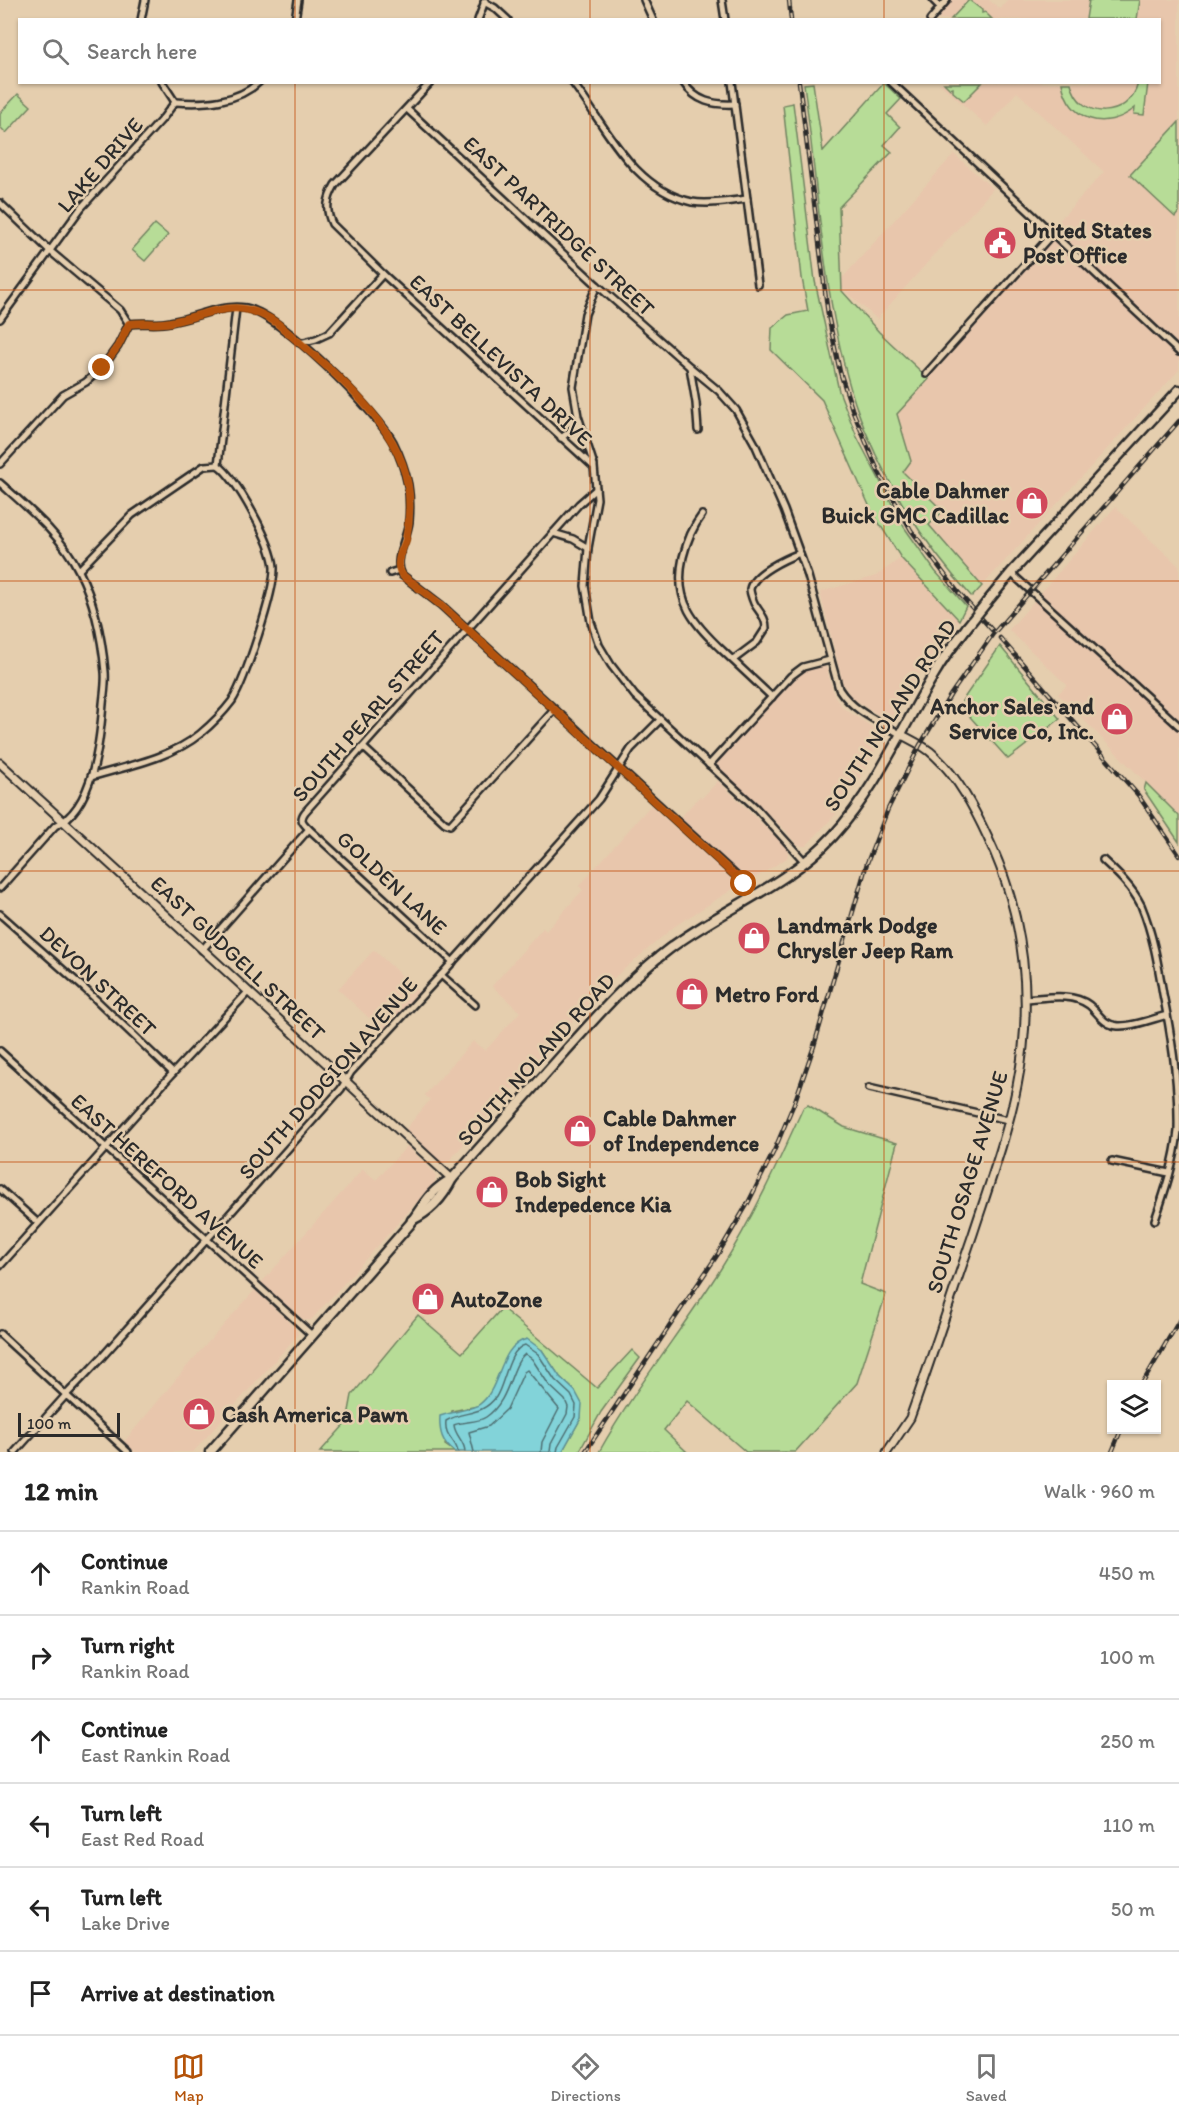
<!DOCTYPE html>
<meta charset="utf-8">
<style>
:root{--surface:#fff;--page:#f2f2f2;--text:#222;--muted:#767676;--line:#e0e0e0;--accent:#b45309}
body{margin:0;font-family:Itim,sans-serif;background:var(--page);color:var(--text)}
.controls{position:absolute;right:18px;bottom:18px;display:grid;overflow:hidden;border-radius:0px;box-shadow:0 2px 4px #0004}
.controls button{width:54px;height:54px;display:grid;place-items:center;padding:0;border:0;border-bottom:2px solid var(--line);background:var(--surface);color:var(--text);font:30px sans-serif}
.scale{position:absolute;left:18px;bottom:15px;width:102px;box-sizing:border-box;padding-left:6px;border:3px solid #2b2b2b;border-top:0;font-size:16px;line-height:21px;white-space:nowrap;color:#2b2b2b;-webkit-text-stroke:4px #e5ceae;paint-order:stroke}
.stop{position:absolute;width:18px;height:18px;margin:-14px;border:4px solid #b45309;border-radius:50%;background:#fff}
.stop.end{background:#b45309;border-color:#fff;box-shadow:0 2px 6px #0008}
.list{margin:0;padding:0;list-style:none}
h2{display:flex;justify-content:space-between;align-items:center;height:78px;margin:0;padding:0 24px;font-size:26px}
h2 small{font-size:20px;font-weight:400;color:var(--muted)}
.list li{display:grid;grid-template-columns:39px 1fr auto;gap:18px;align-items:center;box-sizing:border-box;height:84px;padding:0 24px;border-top:2px solid var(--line)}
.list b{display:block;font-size:22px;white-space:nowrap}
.list p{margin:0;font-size:20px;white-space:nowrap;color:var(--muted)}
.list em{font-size:20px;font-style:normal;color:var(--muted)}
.icon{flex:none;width:33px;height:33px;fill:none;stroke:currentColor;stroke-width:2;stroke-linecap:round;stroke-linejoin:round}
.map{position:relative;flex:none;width:1179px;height:1452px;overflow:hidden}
.search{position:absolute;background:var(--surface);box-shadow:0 2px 4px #0004;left:18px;right:18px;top:18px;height:66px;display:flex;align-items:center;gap:15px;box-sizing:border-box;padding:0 21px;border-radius:0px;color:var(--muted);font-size:22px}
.sheet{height:582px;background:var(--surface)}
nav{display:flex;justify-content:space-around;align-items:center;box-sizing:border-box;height:84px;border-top:2px solid var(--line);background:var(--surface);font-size:16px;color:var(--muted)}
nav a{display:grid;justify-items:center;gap:3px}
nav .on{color:var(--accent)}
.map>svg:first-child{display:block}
</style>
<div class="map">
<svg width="1179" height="1452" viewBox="0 0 1179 1452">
<rect width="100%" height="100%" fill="#e5ceae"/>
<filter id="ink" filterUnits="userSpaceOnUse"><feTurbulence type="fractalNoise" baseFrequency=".0167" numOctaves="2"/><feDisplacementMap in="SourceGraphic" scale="12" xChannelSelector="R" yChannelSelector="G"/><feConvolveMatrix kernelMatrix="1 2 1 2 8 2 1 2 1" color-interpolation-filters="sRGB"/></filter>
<g filter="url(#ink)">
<!-- built -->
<g fill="#e8c6ac">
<path d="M950,0H989L1000,9L1008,0H1179V370L982,586L929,524L942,511L902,472L897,414L1050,243L1054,226L1104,172L1017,92L987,126L939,83L1160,82V20L933,19Z"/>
<path d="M954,154L993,189L877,319L837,284Z"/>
<path d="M1115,507L1179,566V816L1058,694L1067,685L1009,630Z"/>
<path d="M901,558L959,620L924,667L896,714L886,720L851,697L843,684L820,592L876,576Z"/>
<path d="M817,665H823L827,669L834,695L843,708L875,729L881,737L867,767L836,814L806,846H802L796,844L785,830L727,776L717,765L718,760L793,680L803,671Z"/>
<path d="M718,781L786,847L788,853L787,858L750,881L747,880L678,820L700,796L702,798Z"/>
<path d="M651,805L730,877L734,882L733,889L675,926L616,976L577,1016L448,1162L443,1163L437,1161L404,1131L430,1100L425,1095L473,1041L485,1051L520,1012L492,986L543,928L546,931L583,890L579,886Z"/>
<path d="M374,950L420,993L384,1032L338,989Z"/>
<path d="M407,1146L433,1171L436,1177L434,1183L311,1320H304L261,1283L363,1169L376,1180Z"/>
<path d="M255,1290L296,1329L298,1333L296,1337L193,1452H135L124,1442L188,1365Z"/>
</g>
<!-- green -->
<g fill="#b7dc97" stroke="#718461" stroke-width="1.5">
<path d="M969,0L982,10V13L985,12L992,19H951Z"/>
<path d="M1089,0H1140L1137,19H1086Z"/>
<path d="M813,83L823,151L884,83L901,99L887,114L900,127L884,145L892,152L839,207L842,291L879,332L929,379L897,414L911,461L903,472L943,511L929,525L982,586L972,597C923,544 878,472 855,403C823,304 818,187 804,84Z"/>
<path d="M944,83H982L964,101L953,92V88L950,89Z"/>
<path d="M1062,83H1071C1079,121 1129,120 1138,83H1148L1144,115L1134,114L1135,108C1105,132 1069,121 1062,83Z"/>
<path d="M18,94L31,106L6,133L0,127V113Z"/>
<path d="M793,103L815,281L839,391L857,437L904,527L935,571L966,606L959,620L901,558L872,512L822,400L771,350L772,328L788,315L808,311L802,278L783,105Z"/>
<path d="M1179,122V212L1175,217L1130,175Z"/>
<path d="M155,224L168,235L145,261L132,250Z"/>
<path d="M1000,646L1060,719L1008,759L962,708V701Z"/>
<path d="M1146,783L1179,816V842L1144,790Z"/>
<path d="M808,1105L844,1127L897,1143L860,1284L886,1294L857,1383L795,1452H746L687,1401L664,1430L687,1452H599C635,1388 681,1331 720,1270C753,1218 778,1163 803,1108Z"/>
<path d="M502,1308L597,1388L632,1350L640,1358L601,1412L579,1452H562L581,1418L575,1391L560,1377L542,1350L498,1379L491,1394L478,1406L452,1411L445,1445L455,1452H320L347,1422L352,1395L418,1315L462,1353Z"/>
</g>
<!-- water -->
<path fill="#82d3d9" stroke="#5f9093" stroke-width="1.5" d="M527,1339L542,1350L560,1377L575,1391L582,1404L581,1418L562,1452H455C442,1443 439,1432 440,1416C450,1412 474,1409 480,1404C502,1387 498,1346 527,1339Z"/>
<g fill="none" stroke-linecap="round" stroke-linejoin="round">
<!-- shore -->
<g stroke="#4e6e71" stroke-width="1.5">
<path d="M458,1452C456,1440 444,1437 446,1421C464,1410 481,1417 496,1397C505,1384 508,1349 525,1345L538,1354L555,1380L571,1395L576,1405L575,1417L558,1447L557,1452"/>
<path d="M465,1452C465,1441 455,1436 454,1425C463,1421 477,1423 486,1417C511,1400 510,1365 525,1354L532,1359L549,1385L565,1400L568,1407L567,1414L551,1444L550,1452"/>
<path d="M474,1452L469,1432L489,1426L507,1409L524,1372L527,1370L559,1409L542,1442L541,1452"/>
</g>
<defs>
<g id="minor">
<path d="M644,0L653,20"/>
<path d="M722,0L725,20"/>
<path d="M933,0L940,7"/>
<path d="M484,2L495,8L508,20"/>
<path d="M141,20L145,0"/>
<path d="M295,20L298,0"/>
<path d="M478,20L485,1"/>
<path d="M930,20L947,0"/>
<path d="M162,82L175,102"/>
<path d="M431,82L335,185C327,199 325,209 332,224L383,274L594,467L597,499L588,548L585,586L591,622L599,645L611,665L635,696L756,808L805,862"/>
<path d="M572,82C607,127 632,189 692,202C710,205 730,201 747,199"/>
<path d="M683,82C696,102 713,105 735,104"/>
<path d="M732,82L758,285"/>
<path d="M891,82L1179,352"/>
<path d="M175,102C203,104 237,103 259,82"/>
<path d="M407,109L597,285L690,367L696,403L698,430"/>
<path d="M0,203L50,251L120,310L129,324"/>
<path d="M0,319L81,208L163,118L175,102"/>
<path d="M129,324C143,322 157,325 170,322C196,318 220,304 246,308C281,315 375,410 393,442C400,456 405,470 408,485C410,497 410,510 409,522C407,539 393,560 402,575L441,605L743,882L753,897"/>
<path d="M300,343L316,339L329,333L383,274"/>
<path d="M690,367L719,391L736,410L755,444L784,510L808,576L839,689C853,711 878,721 900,734"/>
<path d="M926,374L1053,233"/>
<path d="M561,438L580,424"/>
<path d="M0,464L63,395L86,382L102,368L118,346L129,324"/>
<path d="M594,465L578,416L573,387L585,314L597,285"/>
<path d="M0,483C29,509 62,536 79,571C94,601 102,638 105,672C106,682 104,693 103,704C100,740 94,809 55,826L0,888"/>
<path d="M702,515C692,528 687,541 683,557C673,601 694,624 724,652C740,667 756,682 772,697"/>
<path d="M553,533L573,539L588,548"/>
<path d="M79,570L132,515L204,466L218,465"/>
<path d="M390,573L399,570"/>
<path d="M1011,573L1179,726"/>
<path d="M733,660L757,642L766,628C766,617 759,612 754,603C752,598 750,593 750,589C753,573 787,558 800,553"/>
<path d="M363,747L445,823L450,825L554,710"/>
<path d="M709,765L791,676L803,667L830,660"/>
<path d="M91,777C127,766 171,758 200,734C212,724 223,713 232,701C245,680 275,591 274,567C272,543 237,479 218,465L236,308"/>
<path d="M1103,860C1117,873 1132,887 1141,905C1153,934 1158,964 1163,994C1172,1038 1179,1086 1178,1131C1175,1161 1165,1191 1155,1220"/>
<path d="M0,914L85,989L173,1073"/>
<path d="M202,950L309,829"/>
<path d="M453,962L309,829C303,823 299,820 305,812L579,504L596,489"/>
<path d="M441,975L475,1005"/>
<path d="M1025,999C1045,998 1072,992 1089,1005C1099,1013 1103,1025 1118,1026C1133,1027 1152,1019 1167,1015"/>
<path d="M0,1051L313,1336"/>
<path d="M869,1088L1008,1120"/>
<path d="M1112,1161L1169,1173"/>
<path d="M0,1189L38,1223"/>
<path d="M0,1266L173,1073L248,992"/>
<path d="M0,1334L128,1452"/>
<path d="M15,1452L66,1395L102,1357L341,1089L351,1072L441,975L599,799L631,749L660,720"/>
</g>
<g id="tertiary">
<path d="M0,763L452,1179"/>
<path d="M887,1452L910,1418C932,1357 952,1295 973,1234C989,1185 1007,1136 1017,1086C1034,1002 1025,916 988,838C975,810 958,777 934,755C925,746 911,740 900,734"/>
</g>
<g id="primary">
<path d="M987,602L1011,573L1179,390"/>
<path d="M412,1220C429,1212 443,1197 452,1179C489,1137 526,1096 563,1054C596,1017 629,979 669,949C722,909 787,886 833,836C877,788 903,726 936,671C945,655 957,641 967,627"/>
<path d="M210,1452L410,1224C423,1206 431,1189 452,1179"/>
</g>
</defs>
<!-- minor casing -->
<use href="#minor" stroke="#2b2b2b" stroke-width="10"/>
<!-- tertiary casing -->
<use href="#tertiary" stroke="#2b2b2b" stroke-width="11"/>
<!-- primary casing -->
<use href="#primary" stroke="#2b2b2b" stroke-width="13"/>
<!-- minor -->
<use href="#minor" stroke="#e5ceae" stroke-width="5"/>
<!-- tertiary -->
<use href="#tertiary" stroke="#e5ceae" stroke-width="7"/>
<!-- primary -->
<use href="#primary" stroke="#e5ceae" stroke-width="8"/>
<defs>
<g id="rail">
<path d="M789,0L791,20"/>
<path d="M799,82L828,315L840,372L852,409L878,471L911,530L958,592L992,630"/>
<path d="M1000,638L1138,795L1179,855"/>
<path d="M1142,1384L1179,1321"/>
<path d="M585,1452L718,1254L748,1203L774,1151L795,1101L814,1046L867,863L888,809L920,745L951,694L993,634L1179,421"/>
<path d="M1112,1452L1121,1430"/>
</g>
</defs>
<!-- rail casing -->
<use href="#rail" stroke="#2b2b2b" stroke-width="4.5"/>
<!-- rail -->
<use href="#rail" stroke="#e5ceae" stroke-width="2" stroke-dasharray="7" stroke-linecap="butt"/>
<defs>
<path id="primary-bridge" d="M967,627L987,602"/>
</defs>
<!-- primary-bridge casing -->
<use href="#primary-bridge" stroke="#2b2b2b" stroke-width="13" stroke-linecap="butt"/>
<!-- primary-bridge -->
<use href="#primary-bridge" stroke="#e5ceae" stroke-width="8"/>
</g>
</g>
<g fill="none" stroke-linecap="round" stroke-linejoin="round" filter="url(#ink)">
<!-- route -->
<path stroke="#b45309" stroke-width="8" d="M102,368L118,346L129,324C143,322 157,325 171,322C214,314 234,295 277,323C327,368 403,422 409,494C410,509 409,525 406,540C404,547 399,554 399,562C398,567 400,571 402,575L441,605L744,884"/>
</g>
<!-- grid -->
<path fill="none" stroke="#c25012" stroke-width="1.5" stroke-opacity="0.55" d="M295,0V20M590,0V20M884,0V20M295,82V1452M590,82V1452M884,82V1452M0,290H1179M0,581H1179M0,871H1179M0,1162H1179"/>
<!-- icons -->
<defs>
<symbol id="civic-disc" viewBox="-11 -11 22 22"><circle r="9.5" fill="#d1495b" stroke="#e5ceae"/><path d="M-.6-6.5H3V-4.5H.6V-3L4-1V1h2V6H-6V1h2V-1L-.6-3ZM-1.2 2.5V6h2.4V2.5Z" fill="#fff"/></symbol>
<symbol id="shop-disc" viewBox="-11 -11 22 22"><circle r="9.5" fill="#d1495b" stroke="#e5ceae"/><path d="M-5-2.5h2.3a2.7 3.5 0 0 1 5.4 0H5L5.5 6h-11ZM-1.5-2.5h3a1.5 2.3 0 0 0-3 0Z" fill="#fff"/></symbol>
</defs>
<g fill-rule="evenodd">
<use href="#civic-disc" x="981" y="224" width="38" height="38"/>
<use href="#shop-disc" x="1013" y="484" width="38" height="38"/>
<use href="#shop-disc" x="1098" y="700" width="38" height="38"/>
<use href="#shop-disc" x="735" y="919" width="38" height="38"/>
<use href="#shop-disc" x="673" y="975" width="38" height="38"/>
<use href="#shop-disc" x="561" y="1112" width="38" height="38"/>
<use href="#shop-disc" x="473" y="1173" width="38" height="38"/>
<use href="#shop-disc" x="409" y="1280" width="38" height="38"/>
<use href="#shop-disc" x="180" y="1395" width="38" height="38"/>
</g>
<g text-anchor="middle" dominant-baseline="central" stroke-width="5" stroke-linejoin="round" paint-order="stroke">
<!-- street labels -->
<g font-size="22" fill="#2b2b2b" stroke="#e5ceae">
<text transform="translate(100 165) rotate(-49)">LAKE DRIVE</text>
<text transform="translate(559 226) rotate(43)">EAST PARTRIDGE STREET</text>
<text transform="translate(501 360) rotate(43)">EAST BELLEVISTA DRIVE</text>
<text transform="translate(890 715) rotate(-57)">SOUTH NOLAND ROAD</text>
<text transform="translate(368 716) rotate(-49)">SOUTH PEARL STREET</text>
<text transform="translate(392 883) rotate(43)">GOLDEN LANE</text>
<text transform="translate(238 958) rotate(43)">EAST GUDGELL STREET</text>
<text transform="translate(98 981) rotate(43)">DEVON STREET</text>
<text transform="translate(536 1059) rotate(-48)">SOUTH NOLAND ROAD</text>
<text transform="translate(328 1078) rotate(-49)">SOUTH DODGION AVENUE</text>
<text transform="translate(167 1181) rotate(42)">EAST HEREFORD AVENUE</text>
<text transform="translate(967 1182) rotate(-73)">SOUTH OSAGE AVENUE</text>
</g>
<!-- poi labels -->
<g font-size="22" font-weight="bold" fill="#2b2b2b" stroke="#e5ceae" text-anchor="start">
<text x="1023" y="230">United States<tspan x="1023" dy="25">Post Office</tspan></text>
<text x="1009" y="490" text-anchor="end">Cable Dahmer<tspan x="1009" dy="25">Buick GMC Cadillac</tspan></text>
<text x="1094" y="706" text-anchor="end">Anchor Sales and<tspan x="1094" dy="25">Service Co, Inc.</tspan></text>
<text x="777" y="925">Landmark Dodge<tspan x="777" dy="25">Chrysler Jeep Ram</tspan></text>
<text x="715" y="994">Metro Ford</text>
<text x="603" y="1118">Cable Dahmer<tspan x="603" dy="25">of Independence</tspan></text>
<text x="515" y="1179">Bob Sight<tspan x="515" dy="25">Indepedence Kia</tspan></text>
<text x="451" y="1299">AutoZone</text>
<text x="222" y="1414">Cash America Pawn</text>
</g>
</g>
</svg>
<div class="controls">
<button><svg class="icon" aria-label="layers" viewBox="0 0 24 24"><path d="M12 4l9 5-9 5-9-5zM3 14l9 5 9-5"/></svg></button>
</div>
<div class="scale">100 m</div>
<div class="stop" style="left:744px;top:884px"></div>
<div class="stop end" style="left:102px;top:368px"></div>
<div class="search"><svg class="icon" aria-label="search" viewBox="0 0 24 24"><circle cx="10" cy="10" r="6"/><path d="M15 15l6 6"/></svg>Search here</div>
</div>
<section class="sheet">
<h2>12 min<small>Walk · 960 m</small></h2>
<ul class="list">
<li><svg class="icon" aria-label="ahead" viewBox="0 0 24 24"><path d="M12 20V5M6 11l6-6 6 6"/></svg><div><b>Continue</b><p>Rankin Road</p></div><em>450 m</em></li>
<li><svg class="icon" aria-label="right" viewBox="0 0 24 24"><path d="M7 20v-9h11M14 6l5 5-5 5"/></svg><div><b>Turn right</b><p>Rankin Road</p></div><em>100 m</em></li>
<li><svg class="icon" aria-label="ahead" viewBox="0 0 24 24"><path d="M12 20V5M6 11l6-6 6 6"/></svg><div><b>Continue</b><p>East Rankin Road</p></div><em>250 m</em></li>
<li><svg class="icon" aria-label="left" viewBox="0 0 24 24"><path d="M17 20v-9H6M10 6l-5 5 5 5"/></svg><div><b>Turn left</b><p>East Red Road</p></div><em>110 m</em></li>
<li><svg class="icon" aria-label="left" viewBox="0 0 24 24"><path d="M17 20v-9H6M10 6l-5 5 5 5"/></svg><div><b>Turn left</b><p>Lake Drive</p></div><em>50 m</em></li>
<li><svg class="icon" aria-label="arrive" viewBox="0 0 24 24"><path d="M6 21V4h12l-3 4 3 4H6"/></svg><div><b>Arrive at destination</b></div></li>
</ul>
</section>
<nav>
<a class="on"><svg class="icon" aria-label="map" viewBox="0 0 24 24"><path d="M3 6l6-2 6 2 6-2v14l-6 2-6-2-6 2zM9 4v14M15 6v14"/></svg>Map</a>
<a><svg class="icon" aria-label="directions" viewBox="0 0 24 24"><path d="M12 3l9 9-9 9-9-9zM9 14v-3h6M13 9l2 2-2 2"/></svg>Directions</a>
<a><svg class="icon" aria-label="saved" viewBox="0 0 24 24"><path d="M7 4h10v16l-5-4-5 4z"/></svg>Saved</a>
</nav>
